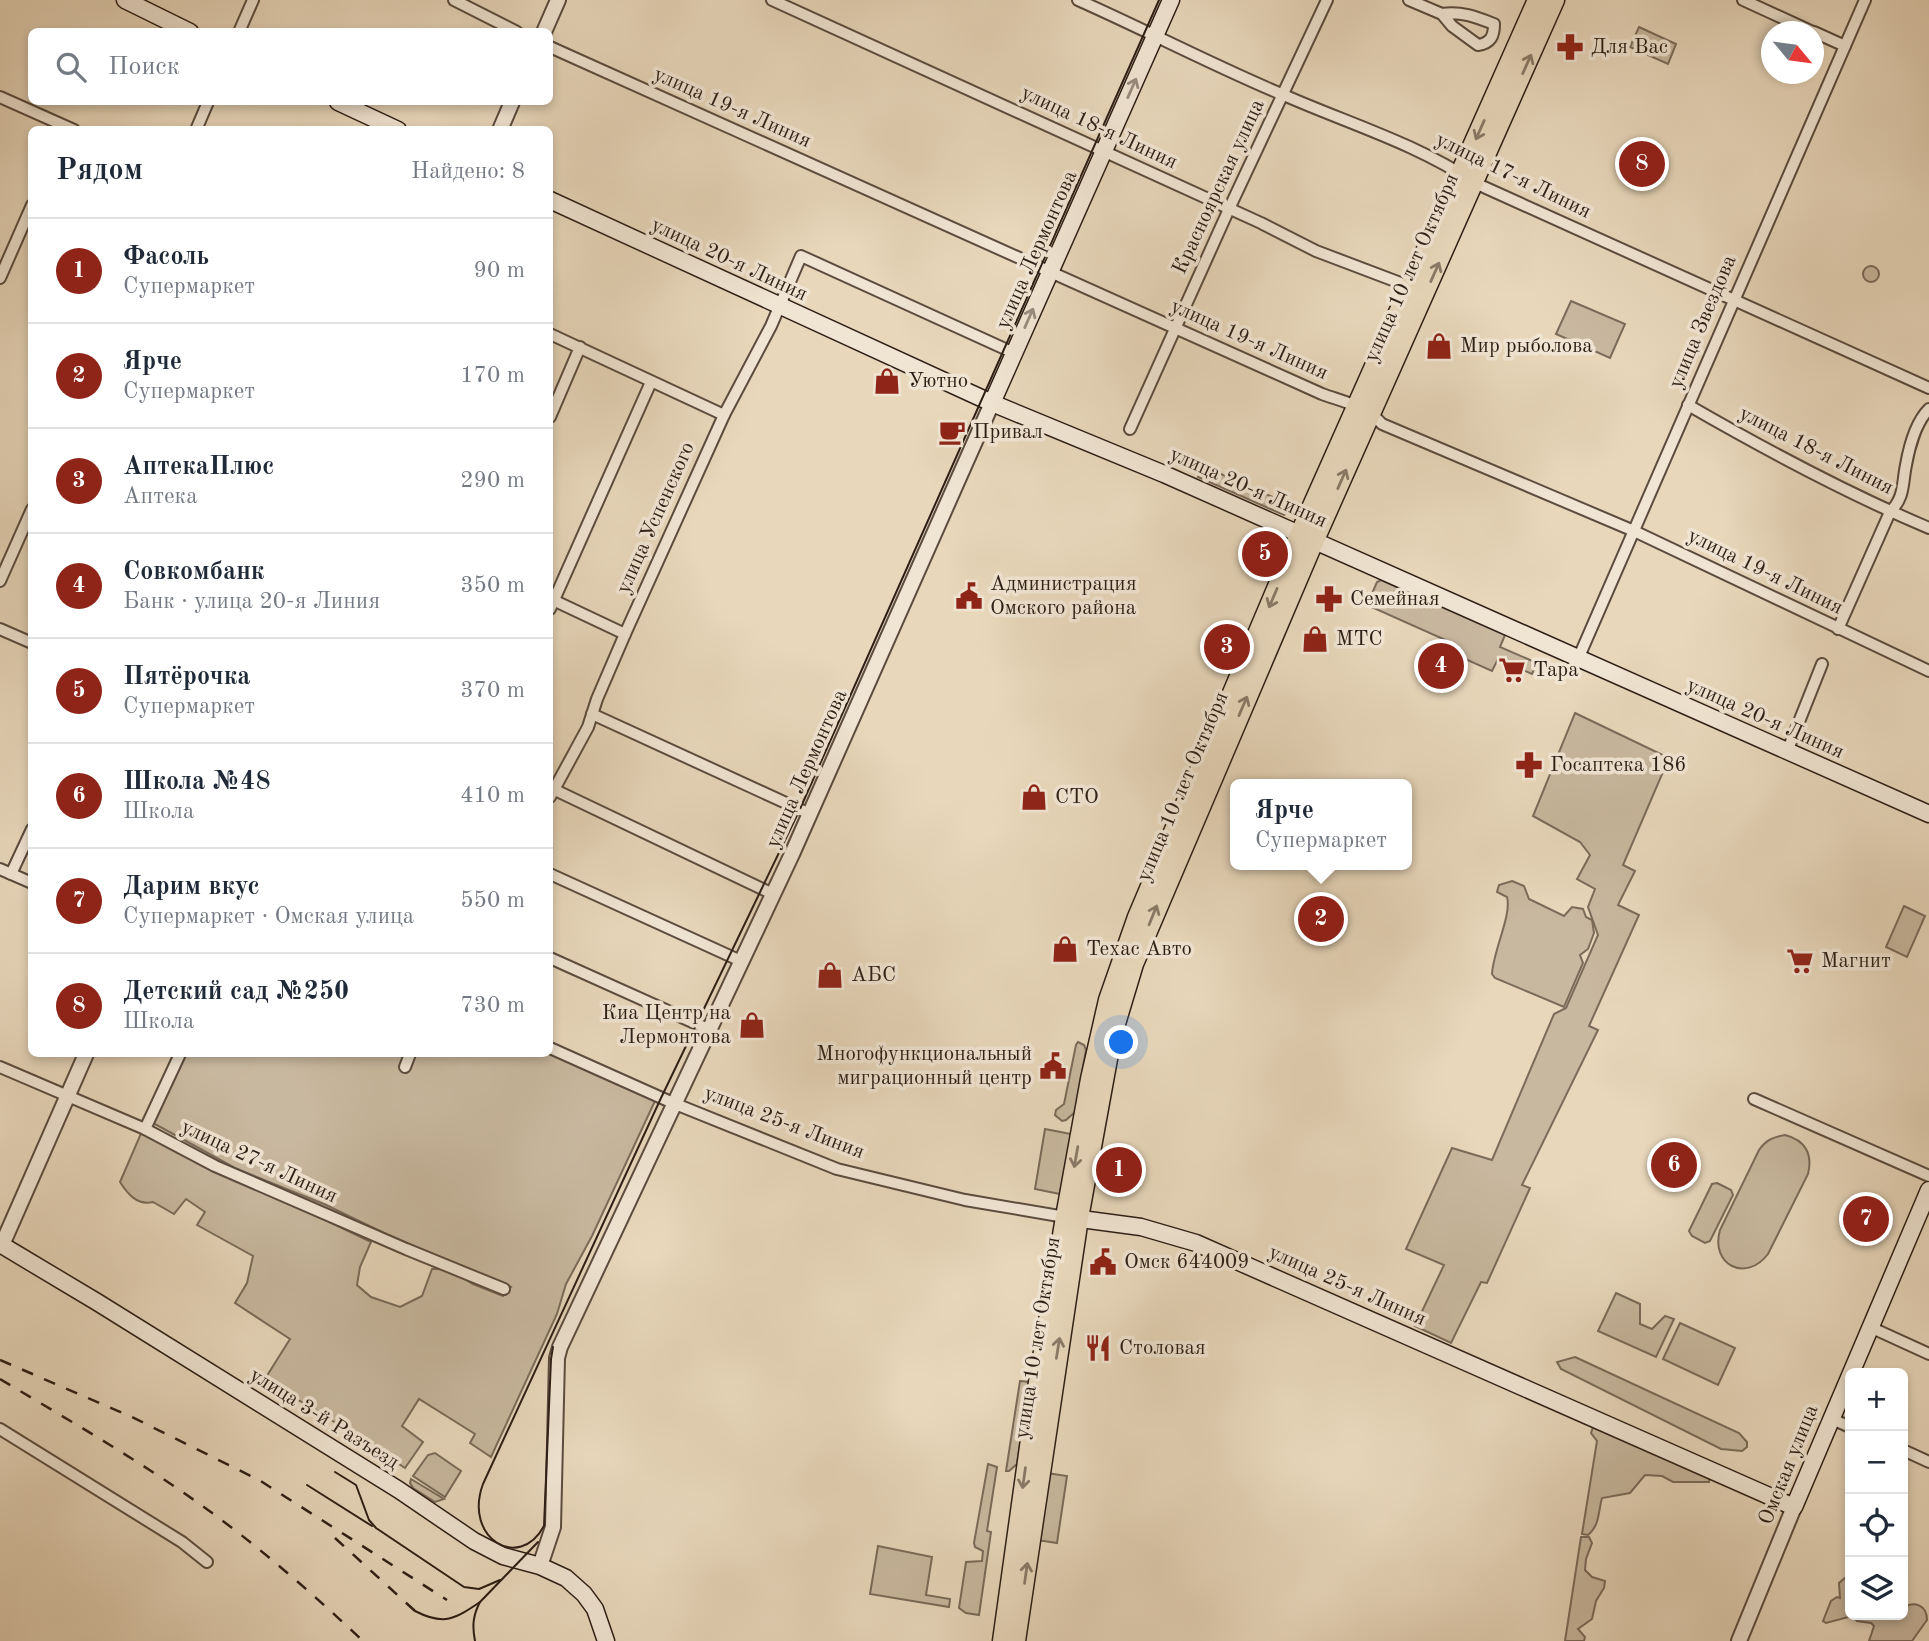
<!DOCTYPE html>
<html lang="ru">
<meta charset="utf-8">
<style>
:root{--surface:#fff;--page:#f2f2f3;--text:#1f2937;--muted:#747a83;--line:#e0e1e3;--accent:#8f2418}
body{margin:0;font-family:"Old Standard TT",serif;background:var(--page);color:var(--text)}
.controls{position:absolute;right:21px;bottom:21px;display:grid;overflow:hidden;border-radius:10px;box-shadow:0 4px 10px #0003}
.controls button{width:63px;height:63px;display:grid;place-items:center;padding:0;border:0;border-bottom:2px solid var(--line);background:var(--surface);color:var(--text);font:35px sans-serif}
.compass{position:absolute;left:1761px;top:21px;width:63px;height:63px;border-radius:50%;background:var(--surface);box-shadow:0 4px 10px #0003;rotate:119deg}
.you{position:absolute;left:1122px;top:1043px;width:24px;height:24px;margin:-18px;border:5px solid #fff;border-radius:50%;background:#1a73e8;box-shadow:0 0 0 10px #1a73e833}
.badge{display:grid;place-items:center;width:46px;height:46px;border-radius:50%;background:var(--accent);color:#fff;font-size:23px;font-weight:700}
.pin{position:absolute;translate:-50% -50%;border:4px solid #fff;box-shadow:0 2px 7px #0006}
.popup{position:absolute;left:1230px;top:779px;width:182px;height:91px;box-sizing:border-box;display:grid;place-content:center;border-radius:10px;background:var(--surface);filter:drop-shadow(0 2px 5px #0005);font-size:23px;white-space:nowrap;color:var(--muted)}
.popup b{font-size:26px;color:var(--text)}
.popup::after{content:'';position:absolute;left:50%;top:100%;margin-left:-14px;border:14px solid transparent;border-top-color:var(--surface)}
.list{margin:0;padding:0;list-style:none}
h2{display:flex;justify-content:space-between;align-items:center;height:91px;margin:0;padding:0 28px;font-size:30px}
h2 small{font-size:23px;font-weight:400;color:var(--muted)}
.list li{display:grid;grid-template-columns:46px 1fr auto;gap:21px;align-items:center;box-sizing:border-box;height:105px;padding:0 28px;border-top:2px solid var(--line)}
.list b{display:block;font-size:26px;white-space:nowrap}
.list p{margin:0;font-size:23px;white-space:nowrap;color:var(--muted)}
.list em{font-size:23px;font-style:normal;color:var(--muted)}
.icon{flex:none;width:38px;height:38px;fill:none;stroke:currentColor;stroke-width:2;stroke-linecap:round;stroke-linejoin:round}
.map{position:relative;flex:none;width:1929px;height:1641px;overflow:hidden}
.search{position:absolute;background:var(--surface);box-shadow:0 4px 10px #0003;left:28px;top:28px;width:525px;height:77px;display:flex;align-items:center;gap:18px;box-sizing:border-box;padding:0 24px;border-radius:10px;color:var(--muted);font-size:26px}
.panel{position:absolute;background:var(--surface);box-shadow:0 4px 10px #0003;left:28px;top:126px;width:525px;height:931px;border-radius:10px}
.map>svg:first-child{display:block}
</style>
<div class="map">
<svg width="1929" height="1641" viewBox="0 0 1929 1641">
<rect width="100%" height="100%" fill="#e8d7bb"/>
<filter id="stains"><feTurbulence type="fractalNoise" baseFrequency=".00286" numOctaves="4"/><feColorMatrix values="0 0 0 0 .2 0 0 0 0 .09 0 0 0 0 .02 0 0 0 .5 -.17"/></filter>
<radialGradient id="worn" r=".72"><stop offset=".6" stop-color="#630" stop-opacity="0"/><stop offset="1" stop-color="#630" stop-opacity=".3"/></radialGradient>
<!-- green -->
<g fill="#c8b89f" stroke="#7a6b5a" stroke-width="2">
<path d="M1639,27L1676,44L1668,64L1630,47Z"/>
<circle cx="1871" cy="274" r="8"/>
<path d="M1571,301L1625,324L1610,358L1556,334Z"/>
<path d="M1203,466L1286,503L1289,512L1284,515L1198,477Z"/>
<path d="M1381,580L1505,635L1500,647L1537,663L1532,674L1498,659L1492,671L1447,651L1450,642L1367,605L1377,582Z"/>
<path d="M1575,713L1669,758L1623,865L1635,871L1618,905L1639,915L1589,1026L1598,1030L1522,1185L1530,1188L1487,1283L1481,1282L1451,1343L1415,1326L1444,1265L1406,1249L1452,1148L1492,1160L1554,1014L1566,1008L1598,935L1588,907L1595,889L1577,879L1590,855L1580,842L1533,816Z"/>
<path d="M1512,881L1524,886L1529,899L1564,916L1572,907L1583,909L1586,917L1592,920L1594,933L1588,949L1580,955L1583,963L1564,1007L1495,978L1492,974C1493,951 1512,915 1507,897L1497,892L1499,885Z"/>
<path d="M1904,906L1925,916L1907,957L1886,947Z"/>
<path d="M1078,1042L1084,1045L1086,1050L1075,1112L1066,1120L1062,1121L1055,1115L1056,1110L1064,1104L1076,1045Z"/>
<path d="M550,1053L655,1101L592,1236L566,1284L557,1314L491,1457L470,1443L475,1434L419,1399L402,1426L423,1442L405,1468L308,1405L263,1382L290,1339L235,1303L247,1283L253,1256L197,1225L205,1212L186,1199L174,1214L153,1202C137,1206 127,1193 120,1182L142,1131L371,1242L360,1267L357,1285L371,1297L400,1307L422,1296L432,1269H449L473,1284L503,1296L511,1287L388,1235L326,1205L235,1168L153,1123L186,1054Z"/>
<path d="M1045,1129L1071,1134L1060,1194L1035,1189Z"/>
<path d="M1785,1135C1805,1140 1813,1154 1808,1174L1768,1254C1746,1283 1710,1265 1720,1230L1759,1150C1766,1140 1773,1137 1785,1135Z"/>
<path d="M1717,1183L1731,1190L1733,1195L1710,1241L1705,1243L1692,1236L1689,1231L1712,1184Z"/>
<path d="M1616,1293L1640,1304V1324L1652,1329L1665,1316L1674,1319L1656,1357L1598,1331Z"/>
<path d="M1680,1323L1735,1348L1718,1385L1663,1359Z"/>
<path d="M1575,1357L1739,1433L1747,1442V1447L1742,1451L1721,1449L1561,1369L1557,1362Z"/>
<path d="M1020,1381L1030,1382L1017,1464L1009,1471H1006Z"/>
<path d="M1598,1425L1710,1475L1709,1482H1673L1662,1476L1645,1475L1630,1493L1602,1498C1598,1512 1600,1525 1588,1535L1582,1534L1597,1441L1591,1433L1593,1427Z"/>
<path d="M435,1453L461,1471L445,1497L413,1476L428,1455Z"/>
<path d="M988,1464L997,1467L987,1531L991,1532L979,1615L966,1613L959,1608L966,1562L982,1561L983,1551L975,1547L974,1543Z"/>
<path d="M1047,1473L1067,1476L1057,1543L1037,1540Z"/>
<path d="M411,1479L444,1499L435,1502L413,1488L410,1483Z"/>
<path d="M1581,1537H1589L1592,1543L1586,1559L1585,1570L1592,1577L1605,1581L1604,1588L1596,1601L1592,1619L1578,1629L1585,1637L1584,1641H1565Z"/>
<path d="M878,1546L932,1557L926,1595L950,1599L949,1607L870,1594Z"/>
<path d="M1845,1578L1850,1585V1615H1903V1607C1915,1601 1927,1605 1927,1620L1912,1641H1869L1874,1626L1871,1623L1857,1621L1852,1616L1826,1623L1823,1621L1831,1601L1837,1597L1840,1598L1839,1583Z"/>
</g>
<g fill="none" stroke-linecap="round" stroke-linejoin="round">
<defs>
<g id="minor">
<path d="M454,0L517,32"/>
<path d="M772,0L1261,223L1316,251L1411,287"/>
<path d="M1078,0C1148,31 1216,67 1286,96C1350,124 1417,144 1475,183L1929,388"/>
<path d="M1409,0L1442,14L1452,26L1478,45C1491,43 1494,36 1494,24C1476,17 1461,11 1442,14"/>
<path d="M1743,0L1813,32"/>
<path d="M239,32L253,0"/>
<path d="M1814,32L1845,46"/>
<path d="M550,47L1322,394C1344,402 1366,406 1382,424L1634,531L1929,671"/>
<path d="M0,97L74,130"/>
<path d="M196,130L208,102"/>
<path d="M0,278L32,205"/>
<path d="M550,334L724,415"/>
<path d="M1688,405C1766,450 1846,493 1929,528"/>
<path d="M550,417L580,347"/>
<path d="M1130,429L1229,209L1327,0"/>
<path d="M0,581L32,509"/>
<path d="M553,600L625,634"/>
<path d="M550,609L651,382"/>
<path d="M0,629L32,643"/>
<path d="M1838,629L1890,512C1905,497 1902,484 1906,465C1909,448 1916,422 1929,409"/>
<path d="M1578,659L1865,0"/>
<path d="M592,714L810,814"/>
<path d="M1787,752L1822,664"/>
<path d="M555,790L773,894"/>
<path d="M550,797L588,727L597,699L625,634L724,415L771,326L801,256L1014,353"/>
<path d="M0,869L32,883"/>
<path d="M11,874L32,829"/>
<path d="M550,874L741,961"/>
<path d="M550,958L708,1029"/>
<path d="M550,1048L673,1103L837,1169L965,1200L1065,1217"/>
<path d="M0,1067L145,1129L215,1166L406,1249L504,1289"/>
<path d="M405,1067L410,1054"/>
<path d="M1754,1099L1929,1176"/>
<path d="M145,1129L180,1054"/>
<path d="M1870,1327L1929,1354"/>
<path d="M1830,1418L1850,1427"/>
<path d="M0,1429L182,1542L207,1562"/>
<path d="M1903,1450L1929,1462"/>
</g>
<g id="tertiary">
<path d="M544,32L558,0"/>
<path d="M500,130L512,102"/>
<path d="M2,1245L86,1054"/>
<path d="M540,1566L553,1527L557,1358L560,1347L792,854L992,403"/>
<path d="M1739,1641L1794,1507"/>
</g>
<g id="secondary">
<path d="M125,0L190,32"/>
<path d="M338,102L398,130"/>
<path d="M550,200L992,403L1164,474L1929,814"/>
<path d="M992,403L1171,0"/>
<path d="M1066,1217L1141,1227L1196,1243L1794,1507L1929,1190"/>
<path d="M0,1244L97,1302L399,1490L474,1541L503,1556L540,1566L566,1578L584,1594L595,1609L606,1641"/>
</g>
<g id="primary">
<path d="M1002,1641L1038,1382L1065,1217L1090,1079L1108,1000L1137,917L1299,535L1537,0"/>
<path d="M1016,1641L1079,1218L1112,1037L1134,964L1314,542L1555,0"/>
</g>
</defs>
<!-- minor casing -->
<use href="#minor" stroke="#5b4c3f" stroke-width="14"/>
<!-- tertiary casing -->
<use href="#tertiary" stroke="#5b4c3f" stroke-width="18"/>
<!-- secondary casing -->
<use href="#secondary" stroke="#2c1e16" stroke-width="19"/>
<!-- primary casing -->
<use href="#primary" stroke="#2c1e16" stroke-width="21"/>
<!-- minor -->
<use href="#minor" stroke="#f0e5d3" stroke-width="10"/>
<!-- tertiary -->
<use href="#tertiary" stroke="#f0e5d3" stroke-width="14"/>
<!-- secondary -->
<use href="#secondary" stroke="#f0e5d3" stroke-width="16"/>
<!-- primary -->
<use href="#primary" stroke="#e8d7bb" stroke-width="18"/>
<!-- tram -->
<g stroke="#2c1e16" stroke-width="2">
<path d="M553,1347L551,1359L544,1526C519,1572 463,1538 483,1484L661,1098L800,809L1159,0"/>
<path d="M335,1472L356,1485L369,1520L376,1528L464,1587L479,1589L500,1580"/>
<path d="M307,1485L372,1526"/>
<path d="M415,1611C444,1626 455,1619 480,1602"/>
<path d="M475,1641C472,1626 473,1615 480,1602L538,1542"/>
</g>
<!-- rail -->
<g stroke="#2c1e16" stroke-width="2.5" stroke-dasharray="12 12" stroke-linecap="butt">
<path d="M0,1360L132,1417L259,1480L447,1600"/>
<path d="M0,1379C70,1421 142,1462 208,1510C263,1550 314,1595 363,1641"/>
<path d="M335,1538L415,1611"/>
</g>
</g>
<!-- one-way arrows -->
<defs><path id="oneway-shaft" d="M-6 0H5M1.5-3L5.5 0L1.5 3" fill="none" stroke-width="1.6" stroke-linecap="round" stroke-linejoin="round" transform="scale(1.75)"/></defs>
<g stroke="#8a7a68">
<use href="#oneway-shaft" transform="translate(1527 64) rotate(-66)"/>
<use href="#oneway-shaft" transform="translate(1480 130) rotate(114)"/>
<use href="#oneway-shaft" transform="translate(1435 272) rotate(-66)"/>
<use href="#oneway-shaft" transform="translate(1342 479) rotate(-66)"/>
<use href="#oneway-shaft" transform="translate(1273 598) rotate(113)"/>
<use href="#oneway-shaft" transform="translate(1243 706) rotate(-67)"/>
<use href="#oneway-shaft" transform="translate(1153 915) rotate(-68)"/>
<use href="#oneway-shaft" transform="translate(1076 1157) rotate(100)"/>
<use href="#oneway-shaft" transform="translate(1058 1348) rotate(-81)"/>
<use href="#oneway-shaft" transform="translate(1024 1478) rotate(98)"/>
<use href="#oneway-shaft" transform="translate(1026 1573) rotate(-82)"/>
</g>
<g stroke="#988b7e">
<use href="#oneway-shaft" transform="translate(1132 88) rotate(-66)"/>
<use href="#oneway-shaft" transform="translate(1029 318) rotate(-66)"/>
</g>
<!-- icons -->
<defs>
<symbol id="pharmacy-bare" viewBox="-9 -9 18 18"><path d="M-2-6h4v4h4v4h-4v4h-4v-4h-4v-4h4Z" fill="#8f2418" stroke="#f0e5d3" stroke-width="2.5" paint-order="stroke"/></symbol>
<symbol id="shop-bare" viewBox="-9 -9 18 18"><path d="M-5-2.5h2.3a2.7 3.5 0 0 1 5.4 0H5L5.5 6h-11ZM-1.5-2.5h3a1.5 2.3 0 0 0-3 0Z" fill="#8f2418" stroke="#f0e5d3" stroke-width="2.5" paint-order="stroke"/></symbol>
<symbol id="cafe-bare" viewBox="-9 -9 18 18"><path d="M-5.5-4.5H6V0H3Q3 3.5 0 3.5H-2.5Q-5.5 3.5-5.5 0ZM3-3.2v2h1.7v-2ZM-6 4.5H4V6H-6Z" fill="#8f2418" stroke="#f0e5d3" stroke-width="2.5" paint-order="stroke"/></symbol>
<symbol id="civic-bare" viewBox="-9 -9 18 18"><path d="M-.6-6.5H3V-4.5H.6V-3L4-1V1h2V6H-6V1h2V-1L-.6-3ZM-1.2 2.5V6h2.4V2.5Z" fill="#8f2418" stroke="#f0e5d3" stroke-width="2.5" paint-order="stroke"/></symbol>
<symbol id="supermarket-bare" viewBox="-9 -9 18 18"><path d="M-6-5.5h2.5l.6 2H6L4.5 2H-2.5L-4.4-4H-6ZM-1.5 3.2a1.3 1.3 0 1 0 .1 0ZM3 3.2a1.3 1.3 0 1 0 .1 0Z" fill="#8f2418" stroke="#f0e5d3" stroke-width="2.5" paint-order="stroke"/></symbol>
<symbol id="restaurant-bare" viewBox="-9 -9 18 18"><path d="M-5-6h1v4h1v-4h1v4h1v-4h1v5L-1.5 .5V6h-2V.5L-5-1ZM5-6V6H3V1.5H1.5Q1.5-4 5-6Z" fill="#8f2418" stroke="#f0e5d3" stroke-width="2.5" paint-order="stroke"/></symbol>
</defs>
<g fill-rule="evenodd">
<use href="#pharmacy-bare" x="1551" y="28" width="38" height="38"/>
<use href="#shop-bare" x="1420" y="327" width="38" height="38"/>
<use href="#shop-bare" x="868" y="362" width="38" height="38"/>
<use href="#cafe-bare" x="933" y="413" width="38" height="38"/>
<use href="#civic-bare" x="950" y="577" width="38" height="38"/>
<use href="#pharmacy-bare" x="1310" y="580" width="38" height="38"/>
<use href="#shop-bare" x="1296" y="620" width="38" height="38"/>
<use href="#supermarket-bare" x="1493" y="651" width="38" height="38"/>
<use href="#pharmacy-bare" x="1510" y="746" width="38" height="38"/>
<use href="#shop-bare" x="1015" y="778" width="38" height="38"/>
<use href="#shop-bare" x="1046" y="930" width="38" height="38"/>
<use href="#supermarket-bare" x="1781" y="942" width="38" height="38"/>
<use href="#shop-bare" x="811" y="956" width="38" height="38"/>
<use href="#shop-bare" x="733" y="1006" width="38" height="38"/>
<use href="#civic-bare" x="1034" y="1047" width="38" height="38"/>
<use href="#civic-bare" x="1084" y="1243" width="38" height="38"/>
<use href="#restaurant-bare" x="1079" y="1329" width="38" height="38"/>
</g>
<g text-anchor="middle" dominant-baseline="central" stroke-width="7" stroke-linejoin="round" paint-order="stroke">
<!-- poi labels -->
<g font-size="21" fill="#2c1e16" stroke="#f0e5d3" text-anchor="start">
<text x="1591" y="47">Для Вас</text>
<text x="1460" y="346">Мир рыболова</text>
<text x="908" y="381">Уютно</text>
<text x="973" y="432">Привал</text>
<text x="990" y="584">Администрация<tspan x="990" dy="24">Омского района</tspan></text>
<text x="1350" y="599">Семейная</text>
<text x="1336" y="639">МТС</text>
<text x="1533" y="670">Тара</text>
<text x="1550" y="765">Госаптека 186</text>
<text x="1055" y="797">СТО</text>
<text x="1086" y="949">Техас Авто</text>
<text x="1821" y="961">Магнит</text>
<text x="851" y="975">АБС</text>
<text x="731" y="1013" text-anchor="end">Киа Центр на<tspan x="731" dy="24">Лермонтова</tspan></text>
<text x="1032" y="1054" text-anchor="end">Многофункциональный<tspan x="1032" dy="24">миграционный центр</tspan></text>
<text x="1124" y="1262">Омск 644009</text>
<text x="1119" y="1348">Столовая</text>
</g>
<!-- street labels -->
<g font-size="21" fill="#2c1e16" stroke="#f0e5d3">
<text transform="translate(732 108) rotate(24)">улица 19-я Линия</text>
<text transform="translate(1099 128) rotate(25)">улица 18-я Линия</text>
<text transform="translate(1513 176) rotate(26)">улица 17-я Линия</text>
<text transform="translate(1219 187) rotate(-65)">Красноярская улица</text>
<text transform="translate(1037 250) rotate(-66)">улица Лермонтова</text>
<text transform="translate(729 260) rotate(25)">улица 20-я Линия</text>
<text transform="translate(1412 268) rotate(-66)">улица 10 лет Октября</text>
<text transform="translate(1703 322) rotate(-67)">улица Звездова</text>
<text transform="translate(1249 340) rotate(24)">улица 19-я Линия</text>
<text transform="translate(1816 451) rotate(27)">улица 18-я Линия</text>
<text transform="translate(1248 488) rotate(24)">улица 20-я Линия</text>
<text transform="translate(656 518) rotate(-66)">улица Успенского</text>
<text transform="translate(1765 572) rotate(26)">улица 19-я Линия</text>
<text transform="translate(1765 719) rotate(24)">улица 20-я Линия</text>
<text transform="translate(807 769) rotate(-66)">улица Лермонтова</text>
<text transform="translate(1183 787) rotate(-67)">улица 10 лет Октября</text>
<text transform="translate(784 1123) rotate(21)">улица 25-я Линия</text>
<text transform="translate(259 1162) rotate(25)">улица 27-я Линия</text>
<text transform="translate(1347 1286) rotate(24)">улица 25-я Линия</text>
<text transform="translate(1038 1338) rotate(-81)">улица 10 лет Октября</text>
<text transform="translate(324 1419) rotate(32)">улица 3-й Разъезд</text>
<text transform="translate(1789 1465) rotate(-68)">Омская улица</text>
</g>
</g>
<rect width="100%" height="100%" filter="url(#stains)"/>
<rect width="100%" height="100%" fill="url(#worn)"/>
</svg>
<div class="controls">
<button>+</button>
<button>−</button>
<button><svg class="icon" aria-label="locate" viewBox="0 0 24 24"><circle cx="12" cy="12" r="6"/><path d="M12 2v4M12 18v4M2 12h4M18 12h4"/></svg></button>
<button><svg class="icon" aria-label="layers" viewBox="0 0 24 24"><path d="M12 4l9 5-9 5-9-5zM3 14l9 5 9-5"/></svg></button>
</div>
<svg class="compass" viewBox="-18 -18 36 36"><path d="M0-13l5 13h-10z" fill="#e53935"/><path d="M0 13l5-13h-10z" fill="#747a83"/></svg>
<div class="you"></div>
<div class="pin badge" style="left:1119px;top:1170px">1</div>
<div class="pin badge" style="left:1321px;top:919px">2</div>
<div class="popup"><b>Ярче</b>Супермаркет</div>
<div class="pin badge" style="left:1227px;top:647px">3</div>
<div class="pin badge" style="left:1441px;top:666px">4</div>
<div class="pin badge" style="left:1265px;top:554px">5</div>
<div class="pin badge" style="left:1674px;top:1165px">6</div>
<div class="pin badge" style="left:1866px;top:1219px">7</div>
<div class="pin badge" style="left:1642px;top:164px">8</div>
<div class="search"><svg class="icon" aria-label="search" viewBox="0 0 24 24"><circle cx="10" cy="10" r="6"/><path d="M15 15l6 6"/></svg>Поиск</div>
<section class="panel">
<h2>Рядом<small>Найдено: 8</small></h2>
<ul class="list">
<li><span class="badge">1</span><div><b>Фасоль</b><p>Супермаркет</p></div><em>90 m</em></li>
<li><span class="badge">2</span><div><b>Ярче</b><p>Супермаркет</p></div><em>170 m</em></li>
<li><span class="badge">3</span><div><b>АптекаПлюс</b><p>Аптека</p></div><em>290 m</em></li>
<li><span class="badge">4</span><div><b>Совкомбанк</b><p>Банк · улица 20-я Линия</p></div><em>350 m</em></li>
<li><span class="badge">5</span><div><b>Пятёрочка</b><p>Супермаркет</p></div><em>370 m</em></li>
<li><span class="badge">6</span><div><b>Школа №48</b><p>Школа</p></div><em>410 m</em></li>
<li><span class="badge">7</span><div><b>Дарим вкус</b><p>Супермаркет · Омская улица</p></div><em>550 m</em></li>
<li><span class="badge">8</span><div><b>Детский сад №250</b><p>Школа</p></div><em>730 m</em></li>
</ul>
</section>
</div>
